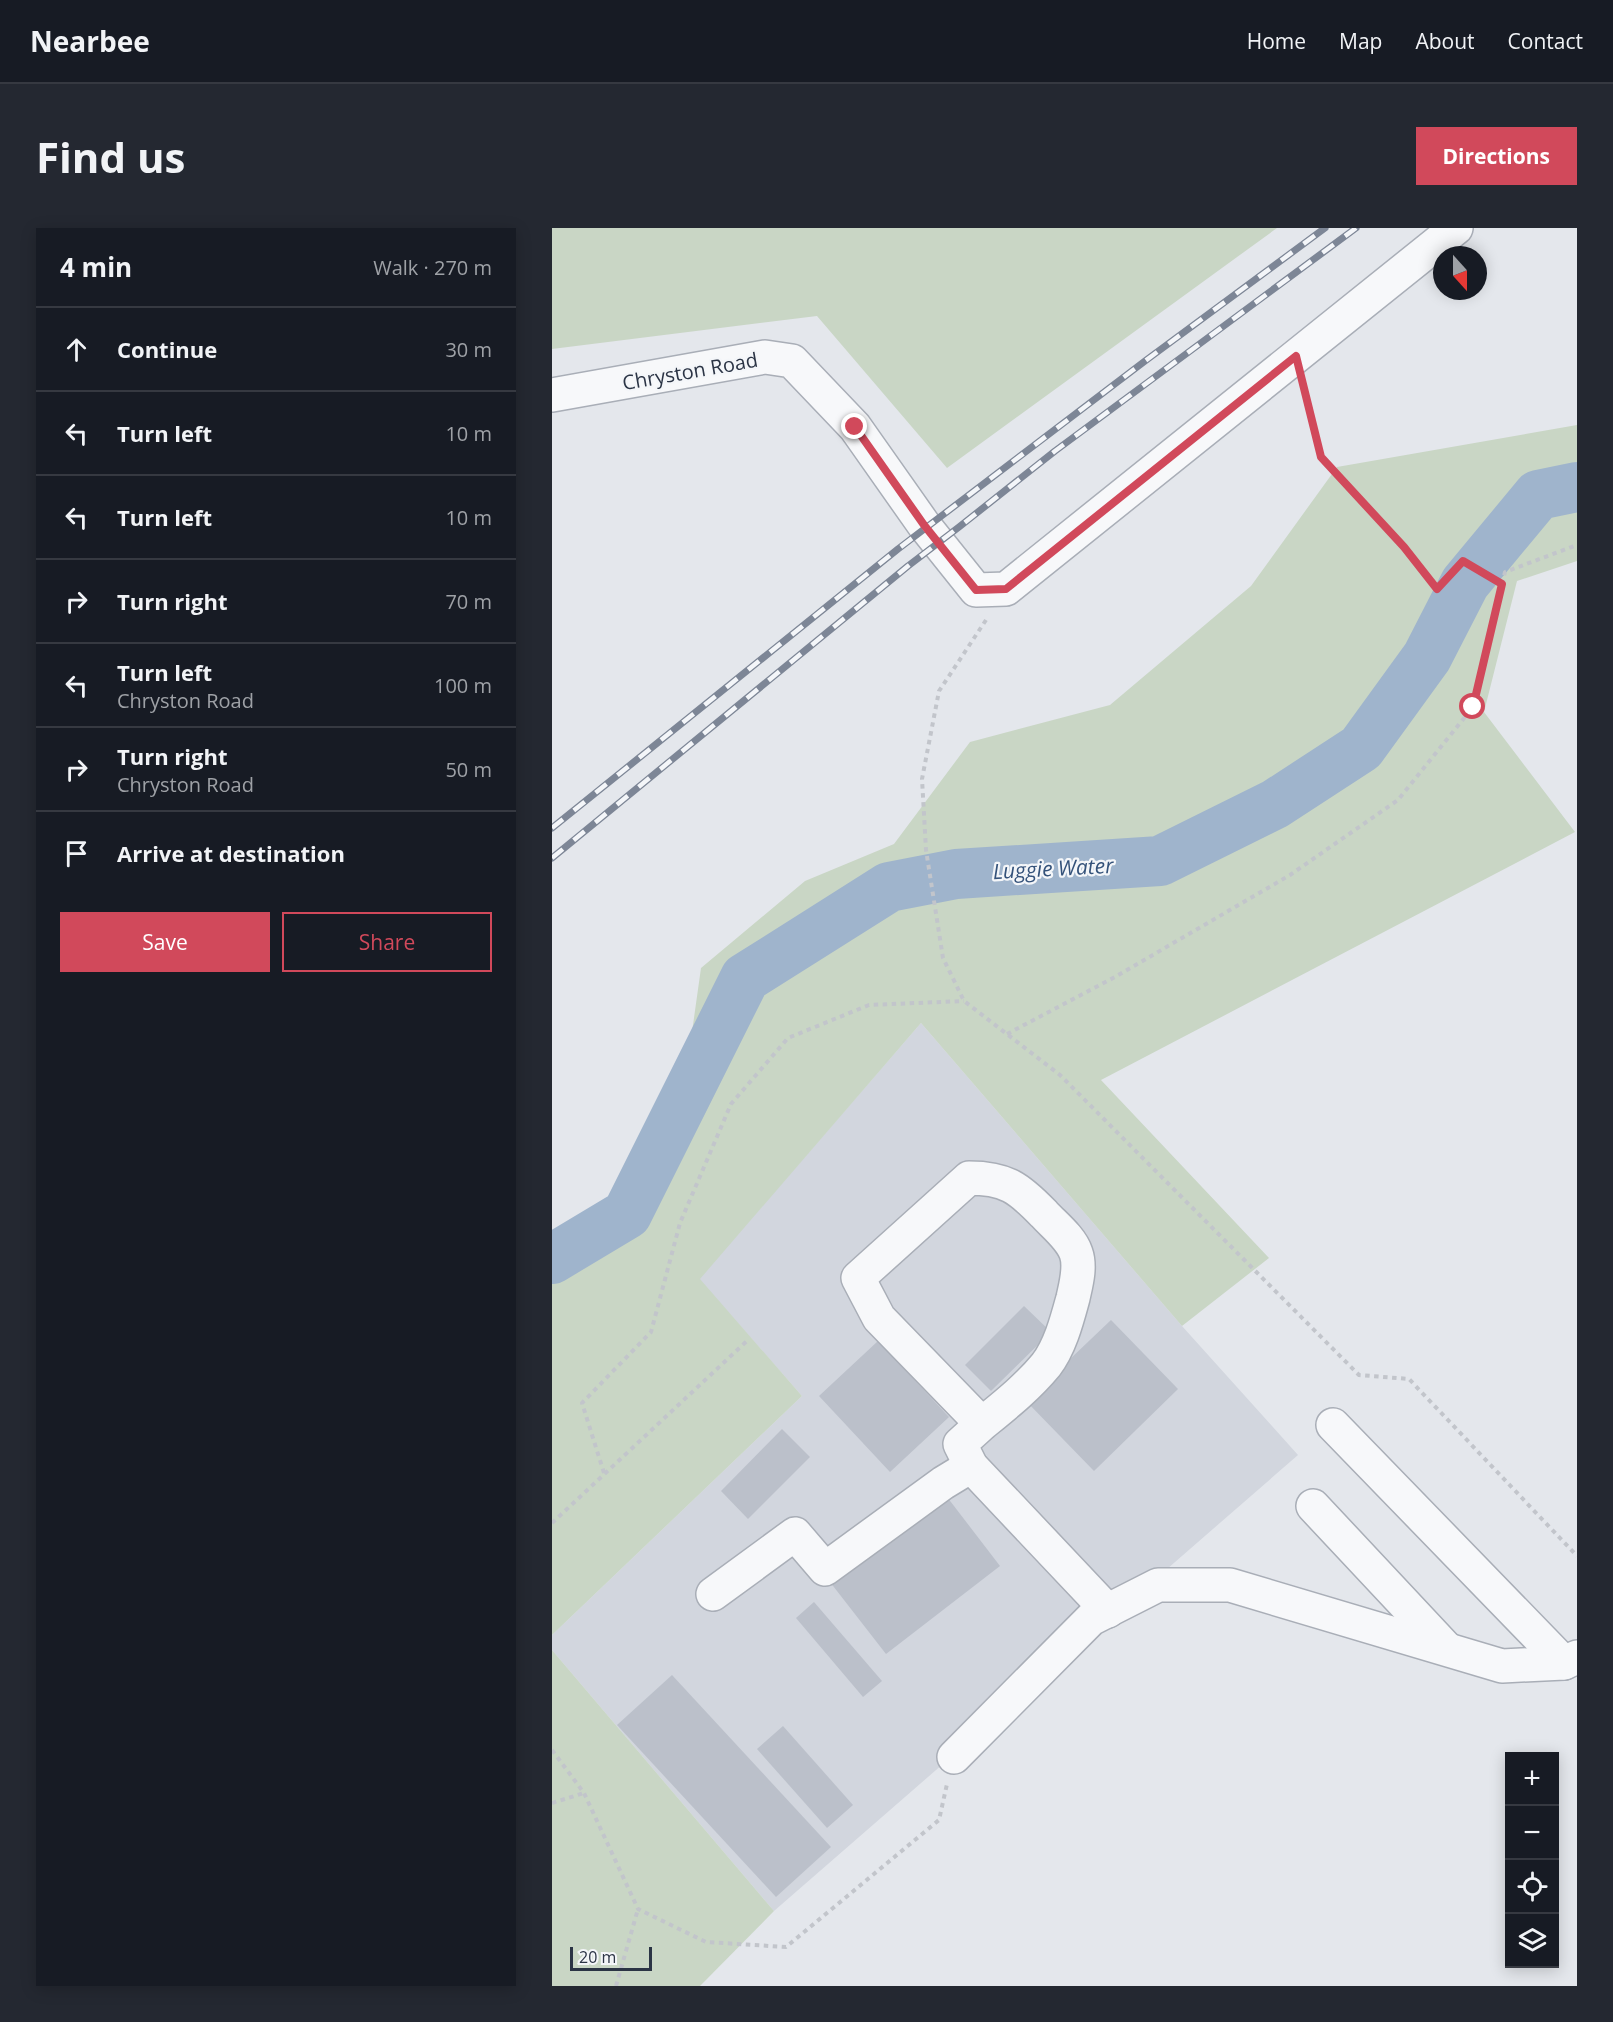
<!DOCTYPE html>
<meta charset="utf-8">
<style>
:root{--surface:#171b24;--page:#242831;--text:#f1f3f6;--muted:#9ea1a6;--line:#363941;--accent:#d1495b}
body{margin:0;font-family:"Open Sans",sans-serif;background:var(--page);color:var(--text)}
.controls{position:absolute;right:18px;bottom:18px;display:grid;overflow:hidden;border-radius:0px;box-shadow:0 3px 15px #0003}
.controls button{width:54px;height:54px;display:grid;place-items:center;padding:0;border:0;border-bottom:2px solid var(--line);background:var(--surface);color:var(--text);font:30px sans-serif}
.compass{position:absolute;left:881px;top:18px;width:54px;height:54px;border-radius:50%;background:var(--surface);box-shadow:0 3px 15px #0003;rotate:159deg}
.scale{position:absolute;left:18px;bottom:15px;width:82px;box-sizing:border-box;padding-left:6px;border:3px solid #2b3445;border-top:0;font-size:16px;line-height:21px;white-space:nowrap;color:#2b3445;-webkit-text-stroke:4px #f4f6f9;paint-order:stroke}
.stop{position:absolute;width:18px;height:18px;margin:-14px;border:4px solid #d1495b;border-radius:50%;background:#fff}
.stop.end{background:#d1495b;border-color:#fff;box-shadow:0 2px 6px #0008}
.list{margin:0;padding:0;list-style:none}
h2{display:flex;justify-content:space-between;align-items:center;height:78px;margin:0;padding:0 24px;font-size:26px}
h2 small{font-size:20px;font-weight:400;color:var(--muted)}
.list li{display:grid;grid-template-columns:39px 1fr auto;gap:18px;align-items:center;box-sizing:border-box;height:84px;padding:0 24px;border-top:2px solid var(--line)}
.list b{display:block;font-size:22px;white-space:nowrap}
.list p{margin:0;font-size:20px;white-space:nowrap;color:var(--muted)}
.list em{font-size:20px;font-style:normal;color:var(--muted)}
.actions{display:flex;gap:12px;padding:18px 24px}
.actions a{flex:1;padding:14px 0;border:2px solid var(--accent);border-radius:0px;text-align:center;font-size:21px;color:var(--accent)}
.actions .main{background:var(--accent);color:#fff}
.icon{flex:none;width:33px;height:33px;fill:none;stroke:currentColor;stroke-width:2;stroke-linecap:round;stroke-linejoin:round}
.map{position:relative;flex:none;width:1025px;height:1758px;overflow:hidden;border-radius:0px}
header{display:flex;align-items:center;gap:36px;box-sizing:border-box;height:84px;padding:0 30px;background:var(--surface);border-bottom:2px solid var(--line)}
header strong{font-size:28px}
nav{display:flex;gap:33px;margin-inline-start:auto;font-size:21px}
.intro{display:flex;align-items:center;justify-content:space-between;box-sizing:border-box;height:144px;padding:0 36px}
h1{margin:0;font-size:42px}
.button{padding:15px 27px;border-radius:0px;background:var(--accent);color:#fff;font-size:21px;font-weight:700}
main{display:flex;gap:36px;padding:0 36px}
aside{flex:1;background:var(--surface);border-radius:0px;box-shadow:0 3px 15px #0003}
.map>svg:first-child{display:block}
</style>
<header>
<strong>Nearbee</strong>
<nav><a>Home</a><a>Map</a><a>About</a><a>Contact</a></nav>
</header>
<div class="intro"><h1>Find us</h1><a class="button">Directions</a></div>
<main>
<aside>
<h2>4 min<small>Walk · 270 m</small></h2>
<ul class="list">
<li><svg class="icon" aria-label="ahead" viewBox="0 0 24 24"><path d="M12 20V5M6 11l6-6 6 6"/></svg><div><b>Continue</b></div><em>30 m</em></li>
<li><svg class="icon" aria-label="left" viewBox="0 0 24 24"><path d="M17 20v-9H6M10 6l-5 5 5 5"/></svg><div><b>Turn left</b></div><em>10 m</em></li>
<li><svg class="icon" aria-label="left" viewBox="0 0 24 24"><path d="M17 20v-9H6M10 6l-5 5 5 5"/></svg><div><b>Turn left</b></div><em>10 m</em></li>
<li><svg class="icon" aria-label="right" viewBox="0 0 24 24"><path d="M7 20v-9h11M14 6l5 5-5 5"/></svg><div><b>Turn right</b></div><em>70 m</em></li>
<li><svg class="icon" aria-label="left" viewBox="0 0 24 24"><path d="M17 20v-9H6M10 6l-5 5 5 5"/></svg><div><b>Turn left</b><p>Chryston Road</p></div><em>100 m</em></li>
<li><svg class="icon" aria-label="right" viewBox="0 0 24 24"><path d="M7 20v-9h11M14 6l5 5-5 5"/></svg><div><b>Turn right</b><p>Chryston Road</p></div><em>50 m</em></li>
<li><svg class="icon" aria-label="arrive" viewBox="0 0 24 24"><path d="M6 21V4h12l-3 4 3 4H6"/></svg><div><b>Arrive at destination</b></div></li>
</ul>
<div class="actions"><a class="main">Save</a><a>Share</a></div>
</aside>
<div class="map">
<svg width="1025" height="1758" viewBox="0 0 1025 1758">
<rect width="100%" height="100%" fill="#e4e7ec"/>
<!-- built -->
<path fill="#d2d6de" d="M369,795L630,1098L746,1227L222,1683L0,1422V1407L250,1168L147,1051Z"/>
<!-- green -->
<g fill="#c9d6c5">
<path d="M0,0H725L395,240L265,88L0,121Z"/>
<path d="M1025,197V333L965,353L932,484L1023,604L549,852L717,1030L630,1098L369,795L148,1051L250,1168L0,1407V1048L125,911L149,740L253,653L342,616L418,514L558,477L699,358L785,239Z"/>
<path d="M0,1422L222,1683L148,1758H0Z"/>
</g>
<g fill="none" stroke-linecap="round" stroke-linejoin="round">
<!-- river -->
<path stroke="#9fb4cc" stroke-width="50" d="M0,1031L75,986L193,750L337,659L404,646L608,633L723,576L809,520L875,429L913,355L986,267L1025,259"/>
</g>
<!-- building -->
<g fill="#bbc0ca">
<path d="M472,1078L499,1104L439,1163L413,1137Z"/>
<path d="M559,1092L626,1161L542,1243L474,1173Z"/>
<path d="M326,1113L397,1189L338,1244L267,1168Z"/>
<path d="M230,1201L258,1229L196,1291L169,1263Z"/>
<path d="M392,1265L448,1338L334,1426L278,1354Z"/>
<path d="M262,1374L330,1453L311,1469L244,1390Z"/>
<path d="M120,1447L279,1619L224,1669L65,1497Z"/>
<path d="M231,1498L301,1577L275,1600L205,1521Z"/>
</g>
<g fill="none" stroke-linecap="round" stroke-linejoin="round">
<defs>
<g id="minor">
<path d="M0,167L213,129L240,133L303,199L372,297L424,362L454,361L904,0"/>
<path d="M430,1196C452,1178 475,1160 494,1137C508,1119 515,1092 521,1070C524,1056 529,1039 524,1025C519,1010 502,997 492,986C467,960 454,950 417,950L306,1050L327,1090L430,1196L408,1216L419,1238L556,1383"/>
<path d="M781,1197L1012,1435"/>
<path d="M761,1278L894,1420"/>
<path d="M161,1366L243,1306L273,1341L391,1255L419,1238"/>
<path d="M402,1529L539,1391L606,1357H678L950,1438L1012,1435L1025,1429"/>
</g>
</defs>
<!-- minor casing -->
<use href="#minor" stroke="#a9aeb7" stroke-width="36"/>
<!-- path -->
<g stroke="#c2c5cb" stroke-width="4" stroke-dasharray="4.5 4.5" stroke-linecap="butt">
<path d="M752,161L769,229L852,319L885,361L911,333L950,356"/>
<path d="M434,392L387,463L370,551L374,622L391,730L412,773L508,847L807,1147L857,1151L1025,1328"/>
<path d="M455,806L563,749L738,647L846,572L921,479L953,344L1025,317"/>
<path d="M52,1245L30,1175L99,1104L128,995L179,876L236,810L317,777L412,773"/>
<path d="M0,1295L197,1111"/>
<path d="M0,1522L32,1565L86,1681L154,1714L234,1719L387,1592L395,1556"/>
<path d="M0,1575L32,1565"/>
<path d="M64,1758L86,1681"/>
</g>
<!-- minor -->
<use href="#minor" stroke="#f7f8fa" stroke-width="33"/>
<defs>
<g id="rail">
<path d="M0,600L346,321L593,133L773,0"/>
<path d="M0,630L356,338L407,299L503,223L804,0"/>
</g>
</defs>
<!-- rail casing -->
<use href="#rail" stroke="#7d8696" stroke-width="7"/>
<!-- rail -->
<use href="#rail" stroke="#f4f6f9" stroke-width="4.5" stroke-dasharray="14" stroke-linecap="butt"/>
</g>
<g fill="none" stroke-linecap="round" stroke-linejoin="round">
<!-- route -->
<path stroke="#d1495b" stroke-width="8" d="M303,199L372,297L424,362L454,361L744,128L769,229L852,319L885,361L911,333L950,356L921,479"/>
</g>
<g text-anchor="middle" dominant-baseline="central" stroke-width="4.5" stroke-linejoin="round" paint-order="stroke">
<!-- street labels -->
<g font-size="20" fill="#2b3445" stroke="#f4f6f9">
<text transform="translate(138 143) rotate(-10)">Chryston Road</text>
</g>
<!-- water labels -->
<g font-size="21" font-style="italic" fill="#34527a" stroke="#f4f6f9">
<text transform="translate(501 640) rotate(-3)">Luggie Water</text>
</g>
</g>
</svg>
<div class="controls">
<button>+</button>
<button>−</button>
<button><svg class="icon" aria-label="locate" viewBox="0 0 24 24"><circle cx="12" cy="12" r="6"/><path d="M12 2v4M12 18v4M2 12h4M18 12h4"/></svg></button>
<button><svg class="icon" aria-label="layers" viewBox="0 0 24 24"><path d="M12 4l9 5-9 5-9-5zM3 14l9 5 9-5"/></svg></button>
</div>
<svg class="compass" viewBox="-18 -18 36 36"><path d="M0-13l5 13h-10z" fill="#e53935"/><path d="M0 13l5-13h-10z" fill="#9ea1a6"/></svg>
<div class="scale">20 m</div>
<div class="stop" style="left:921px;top:479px"></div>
<div class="stop end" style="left:303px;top:199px"></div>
</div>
</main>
